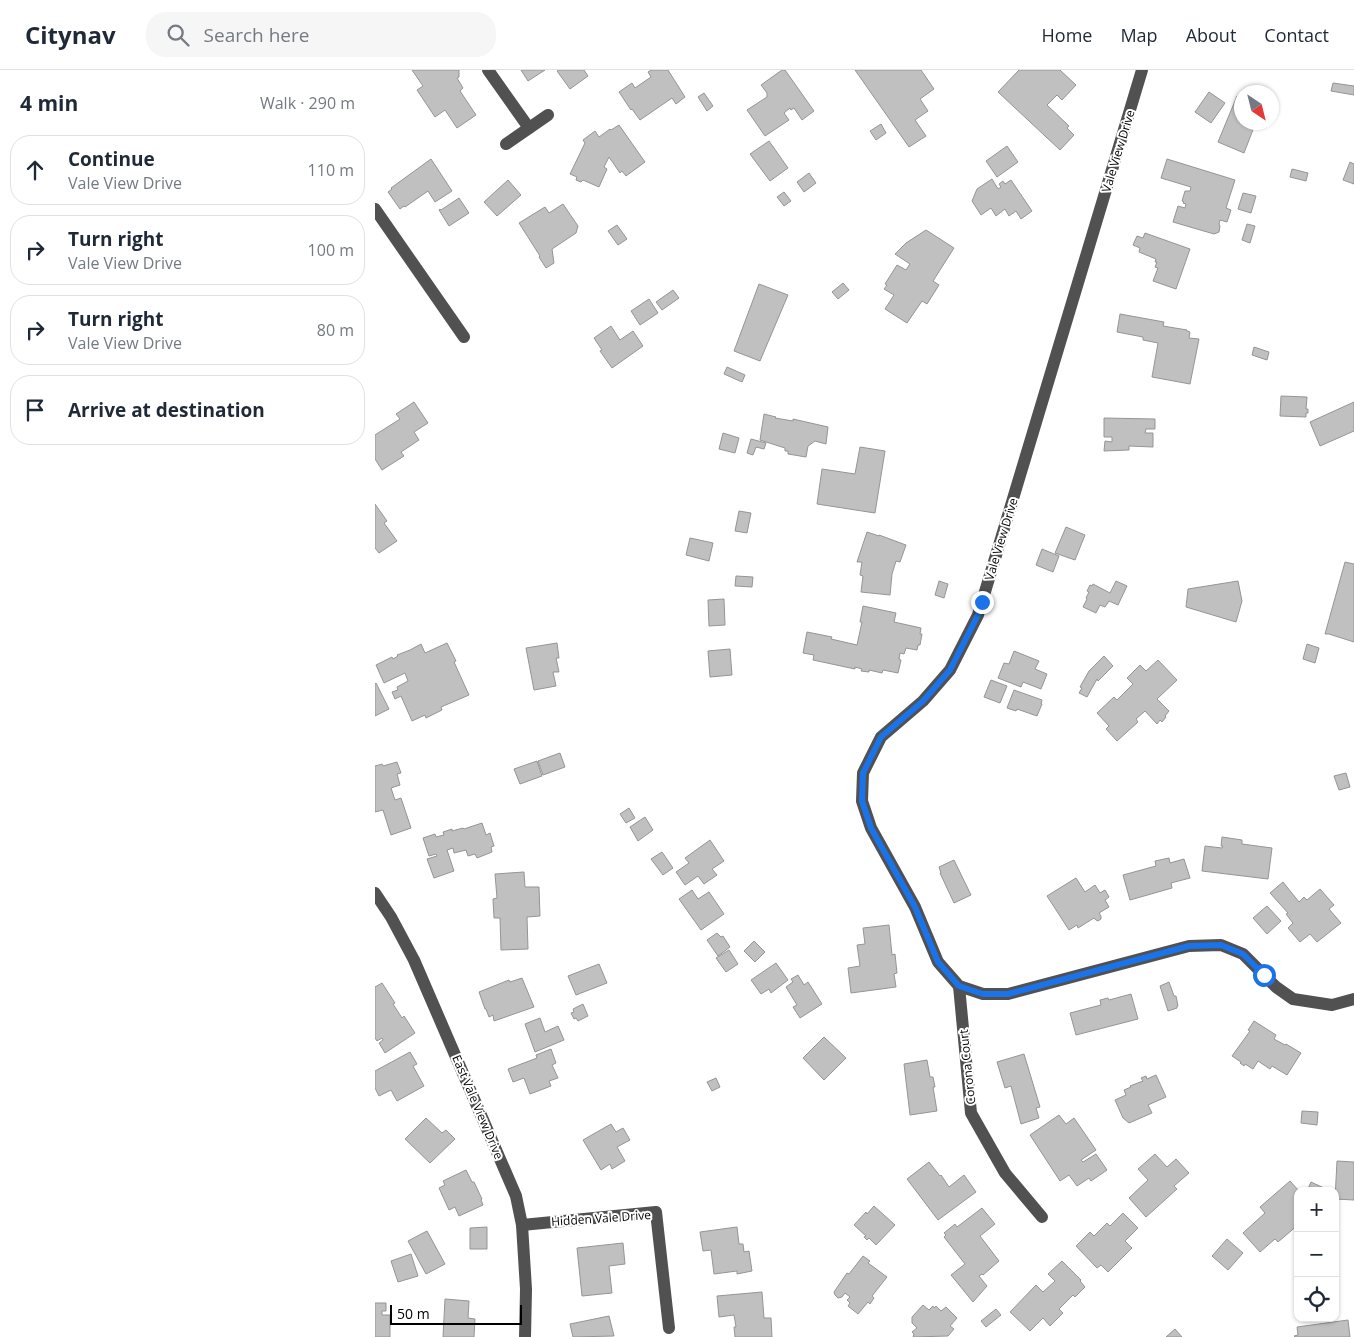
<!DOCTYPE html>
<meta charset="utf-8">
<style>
:root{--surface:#fff;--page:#f6f6f7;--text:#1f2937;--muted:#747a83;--line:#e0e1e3}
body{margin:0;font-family:"Open Sans",sans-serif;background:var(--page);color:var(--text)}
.controls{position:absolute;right:15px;bottom:15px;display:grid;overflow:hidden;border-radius:10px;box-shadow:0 1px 4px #0004}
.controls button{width:45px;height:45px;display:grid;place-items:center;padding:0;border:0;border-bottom:1px solid var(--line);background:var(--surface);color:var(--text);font:25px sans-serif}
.compass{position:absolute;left:859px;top:15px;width:45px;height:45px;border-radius:50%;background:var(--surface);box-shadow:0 1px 4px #0004;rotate:145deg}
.scale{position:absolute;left:15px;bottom:12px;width:132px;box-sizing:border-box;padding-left:5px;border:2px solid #000;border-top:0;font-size:14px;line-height:18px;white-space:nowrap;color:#000;-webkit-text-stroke:4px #fff;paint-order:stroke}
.stop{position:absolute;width:15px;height:15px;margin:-11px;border:4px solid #1a73e8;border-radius:50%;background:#fff}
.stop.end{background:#1a73e8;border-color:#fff;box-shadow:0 1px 5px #0008}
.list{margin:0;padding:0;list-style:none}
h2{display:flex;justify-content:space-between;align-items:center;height:65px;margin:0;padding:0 20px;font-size:21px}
h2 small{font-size:16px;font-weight:400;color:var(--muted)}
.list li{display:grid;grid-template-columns:32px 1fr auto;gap:15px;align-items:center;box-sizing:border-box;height:70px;margin:0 10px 10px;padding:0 10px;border:1px solid var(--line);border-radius:20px}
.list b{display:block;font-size:19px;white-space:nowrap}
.list p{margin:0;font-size:16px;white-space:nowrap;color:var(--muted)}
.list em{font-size:16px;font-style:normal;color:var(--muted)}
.icon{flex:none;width:28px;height:28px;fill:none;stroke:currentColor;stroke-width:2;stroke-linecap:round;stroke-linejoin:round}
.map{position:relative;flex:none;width:979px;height:1267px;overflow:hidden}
header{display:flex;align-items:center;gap:30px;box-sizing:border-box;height:70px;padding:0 25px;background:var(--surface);border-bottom:1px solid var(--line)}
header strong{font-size:24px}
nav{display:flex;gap:28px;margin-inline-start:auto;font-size:18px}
.search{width:350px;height:45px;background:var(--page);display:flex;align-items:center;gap:12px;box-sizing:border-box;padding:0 18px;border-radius:20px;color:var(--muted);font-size:19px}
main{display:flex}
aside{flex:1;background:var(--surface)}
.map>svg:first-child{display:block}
</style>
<header>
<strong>Citynav</strong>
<div class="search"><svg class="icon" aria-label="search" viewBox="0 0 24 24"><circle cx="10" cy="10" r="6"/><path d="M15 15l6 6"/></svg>Search here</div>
<nav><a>Home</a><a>Map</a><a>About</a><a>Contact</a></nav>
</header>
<main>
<aside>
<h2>4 min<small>Walk · 290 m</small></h2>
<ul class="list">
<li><svg class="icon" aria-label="ahead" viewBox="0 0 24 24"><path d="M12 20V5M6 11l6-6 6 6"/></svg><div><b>Continue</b><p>Vale View Drive</p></div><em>110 m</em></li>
<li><svg class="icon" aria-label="right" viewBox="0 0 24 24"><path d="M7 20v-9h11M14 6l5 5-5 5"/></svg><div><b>Turn right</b><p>Vale View Drive</p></div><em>100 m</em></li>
<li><svg class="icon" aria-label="right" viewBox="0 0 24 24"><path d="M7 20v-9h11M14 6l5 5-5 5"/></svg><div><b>Turn right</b><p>Vale View Drive</p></div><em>80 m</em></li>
<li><svg class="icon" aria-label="arrive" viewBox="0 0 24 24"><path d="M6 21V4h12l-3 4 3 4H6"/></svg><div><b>Arrive at destination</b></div></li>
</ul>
</aside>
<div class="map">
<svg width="979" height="1267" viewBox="0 0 979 1267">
<rect width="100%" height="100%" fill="#fff"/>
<!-- building -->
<g fill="#c0c0c0" stroke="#959595">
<path d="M37,0H84V7L82,8L88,18L85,21L101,45L82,58L70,40L60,47L42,20L48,16Z"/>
<path d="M146,0H170L153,11Z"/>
<path d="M184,0H209L213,6L195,19L182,1Z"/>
<path d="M276,0H293L310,27L301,34L297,28L265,50L257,39L256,40L244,22L257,13L260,18L276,7L273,2Z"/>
<path d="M407,0H410L439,41L427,50L419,38L416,40L415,38L409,43L414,50L390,66L372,40L392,27V23L386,15Z"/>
<path d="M480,0H546L559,19L545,29L553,41L540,50L551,66L534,77Z"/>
<path d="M644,0H685L701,15L687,30L682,25L672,35L694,56L692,58L699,65L685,80L623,22Z"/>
<path d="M958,13L979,16V25L956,21Z"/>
<path d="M834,22L850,33L836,53L820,42Z"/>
<path d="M329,23L338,36L332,41L323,27Z"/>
<path d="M862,26L866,28V52H881L869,83L843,72Z"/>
<path d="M506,54L511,63L501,70L495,61Z"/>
<path d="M244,55L270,92L251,106L247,101L245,103L234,87L229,97L232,99L224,117L208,110L206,112L201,110L202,107L195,104L210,73L208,70L220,61L224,67L235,59L236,60Z"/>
<path d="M394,71L413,98L395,111L375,84Z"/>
<path d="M632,76L643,92L622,107L611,91Z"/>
<path d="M56,89L77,121L60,132L53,121L30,137L29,136L25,139L13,122L17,119L16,118Z"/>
<path d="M792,89L860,110L851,138L856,140L852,152L845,150L844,154L845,156L844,162L839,164L798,152L803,136L810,138L811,134L808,133L809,132L807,131L810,121H815L816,117L786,108Z"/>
<path d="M975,92L979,94V114L968,110Z"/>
<path d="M917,99L933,103L931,111L915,107Z"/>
<path d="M434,103L441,113L429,122L422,112Z"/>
<path d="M617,109L623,119L626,117L624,114L628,111L630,114L636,110L657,141L646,149L641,141L634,146L630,139L621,146L616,138L606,145L597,131L602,119Z"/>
<path d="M133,110L146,125L122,146L109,132Z"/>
<path d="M409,122L416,131L409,136L402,127Z"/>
<path d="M868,123L881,126L876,143L863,139Z"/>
<path d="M84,128L94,143L74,156L64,140L65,139L66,140Z"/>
<path d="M188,134L203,156L201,163L177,179L179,193L171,198L164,187L165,186L144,153L170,137L174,143Z"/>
<path d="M872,154L880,156L875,173L867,170Z"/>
<path d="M242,155L252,169L243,175L233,161Z"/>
<path d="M551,160L579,178L558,211L564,215L552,234L547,231L532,253L510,239L519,225L509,219L512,215L510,214L522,195L531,200L535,194L520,184L531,173Z"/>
<path d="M770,163L815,179L801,219L778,211L783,198L780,197L782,192H780L781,189L764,182L765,178L758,175L762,166L768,168Z"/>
<path d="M468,213L474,220L463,229L457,222Z"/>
<path d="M384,214L413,225L385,291L359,281Z"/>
<path d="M298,220L304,228L287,240L281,232Z"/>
<path d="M274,229L283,243L265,255L256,241Z"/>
<path d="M745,244L789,252L788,256L812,260V261L815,262L814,268L824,269L815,314L777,307L783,273L768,270V267L742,262Z"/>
<path d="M236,256L245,270L258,261L268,276L237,298L225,281L227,280L219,268Z"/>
<path d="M879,277L894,282L892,290L877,285Z"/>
<path d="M352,297L370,305L367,312L349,304Z"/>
<path d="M906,326L932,327L931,339H933V343H931V347L905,346Z"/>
<path d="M39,332L53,353L39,362L44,370L26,382L29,386L7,400L0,389V365L25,349L21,344Z"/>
<path d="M979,332V361L945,376L935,352Z"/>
<path d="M389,344L401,347L400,348L418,351V349L453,357L451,374L440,371L433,376L431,387L413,384V381H410V378L385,370Z"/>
<path d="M729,348L780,349V359H771L770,363H778V377L754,376V380L729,381L730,371L737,372V367H729Z"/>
<path d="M348,363L364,368L360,383L344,379Z"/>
<path d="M376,369L391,373L389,379L381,377L378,385L372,383Z"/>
<path d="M485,377L510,381L500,443L442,434L447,399L480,404Z"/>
<path d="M0,434L12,451L9,453L22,471L4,483L0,478Z"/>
<path d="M364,441L376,443L372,463L360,461Z"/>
<path d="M691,457L710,465L700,490L680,483Z"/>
<path d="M492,462L504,466V465L531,475L525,492L521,491L517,504L515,525L486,522L488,506L485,505L487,492H482Z"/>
<path d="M315,468L338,473L334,491L311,485Z"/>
<path d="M667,479L684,486L678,502L661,495Z"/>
<path d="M970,492L979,494V572L954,564H950Z"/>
<path d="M361,506L378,507L377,517L360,516Z"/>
<path d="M564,511L573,514L569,528L560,525Z"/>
<path d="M741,511L752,516L743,535L734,531L730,537L725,535L721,543L708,537L712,529L711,528L714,522L712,521L715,515L717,516L718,514L735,523Z"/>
<path d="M863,511L867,531L861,552L811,537L813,519Z"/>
<path d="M349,529L350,555L334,556L333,530Z"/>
<path d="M488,536L521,543L519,552L546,558L545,564H547L545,575H543L542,580L531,578L529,584L525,583L524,589L526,590L523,603L508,600L507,603L494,600V602L486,601L487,599L480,597V599L438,590L439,585L428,583L432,562L457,567L456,569L482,575L487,552H485Z"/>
<path d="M72,573L81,591L79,592L94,625L66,637L67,640L51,648L50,645L37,651L26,626L20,629L17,622L23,620L22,617L33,611L30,603L9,613L1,595L17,587L18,589L23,586L22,585L35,580L46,574L50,583Z"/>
<path d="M182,573L184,588H181L184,602H178L181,616L159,620L151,578Z"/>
<path d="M932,574L944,578L940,593L928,589Z"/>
<path d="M355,579L357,605L335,607L333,581Z"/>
<path d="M639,581L664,591L660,599L672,604L666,619L648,612L646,617L623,608L629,593L634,594Z"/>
<path d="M729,586L738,596L723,611L722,609L712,627L704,623L707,618L705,617L714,601Z"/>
<path d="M783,590L802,610L782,629L794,641L790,646L791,647L787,652L785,650L782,654L770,641L761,649L763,652L742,671L731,659L734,656L722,643L739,627L742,630L758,614L752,608L765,595L771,601Z"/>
<path d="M616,610L632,616L625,633L609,627Z"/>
<path d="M1,613L14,639L0,646V614Z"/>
<path d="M639,620L667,630L666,634H667L662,646L642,639L641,641L632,638Z"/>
<path d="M185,683L190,697L168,705L163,691Z"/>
<path d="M162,691L167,706L145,714L139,699Z"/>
<path d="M22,692L26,703L22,704L25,715L16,718L20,730L26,728L36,758L16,765L8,740L0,742V696L7,694L8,696Z"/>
<path d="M971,703L975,717L964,720L959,706Z"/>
<path d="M254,738L260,748L251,753L245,744Z"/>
<path d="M270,747L278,760L263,771L255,757Z"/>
<path d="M107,753L111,765L115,763L119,776L116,777L117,782L102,788L100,784L93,786L91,780L79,783L78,778L72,780L79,801L59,808L52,789L62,786L61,784L54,786L48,768L60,764L61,767L69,765L68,762L77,759V761L88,758L89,759Z"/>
<path d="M847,767L867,770V774L897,778L893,809L827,801L830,776L847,778L848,776H846Z"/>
<path d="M335,770L349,791L337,799L342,805L329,814L323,806L310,815L301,802L314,793L310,788Z"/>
<path d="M287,782L298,798L288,805L276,789Z"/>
<path d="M794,788L795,793L809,789L815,808L796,813L797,818L755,830L748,805L781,796L780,791Z"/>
<path d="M579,790L596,825L579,833L565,803H566L564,797Z"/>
<path d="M149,802L150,817H164L165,846L152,847L153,879L126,880L125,848H119L118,829L122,828L120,804Z"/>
<path d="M701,808L710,822L720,815L725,823L730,820L734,827L730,830L734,837L724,843L726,846V849L723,851L721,850L719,848L703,858L702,855L694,860L672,826Z"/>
<path d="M908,812L924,832L929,827L932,830L945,819L959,835L954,839L966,853L942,872L935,864L925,872L913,858L918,853L911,844L913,843L895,823Z"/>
<path d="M317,820L323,829L334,822L349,844L326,860L304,829Z"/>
<path d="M892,836L906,851L892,864L878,848Z"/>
<path d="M514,855L517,885L520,884L522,903L519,904L521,917L476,923L473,898L485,896L482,875L490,874L488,858Z"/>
<path d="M342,863L346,867L348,866L355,877L343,886L332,870Z"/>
<path d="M379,871L390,882L380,892L369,881Z"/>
<path d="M354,880L363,894L351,902L341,888Z"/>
<path d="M401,893L413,910L396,923L394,919L386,924L376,910Z"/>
<path d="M224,894L232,913L201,925L193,906Z"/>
<path d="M423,905L429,915L433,912L447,934L425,948L418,937L422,935L411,917L418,912L416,909Z"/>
<path d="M147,908L159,937L119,951L118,945L114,947L111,939H110L104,922L134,910L135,912Z"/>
<path d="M794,912L799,926H801L803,936H802V938L793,941L785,916Z"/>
<path d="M7,913L20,933L18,934L27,948L29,946L40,963L10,983L4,973L8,970L7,968L2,971L0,968V917Z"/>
<path d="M756,924L763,949L701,965L695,943L726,935L725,930L733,928L734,930Z"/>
<path d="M208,934L213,946L203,951L201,948L199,949L196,943L199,942L198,939Z"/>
<path d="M165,948L170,962L183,956L189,970L160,982L150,954Z"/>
<path d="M879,951L901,965L899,969L910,975L911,974L926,983L912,1005L897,996L895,999L883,991L878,999L870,994L869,996L865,993L866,992L857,986L875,961L873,960Z"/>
<path d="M449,967L471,988L449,1010L428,988Z"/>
<path d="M176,979L181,993L177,995L183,1008L174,1011L176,1016L155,1024L149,1008L138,1012L133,999L162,988L161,985Z"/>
<path d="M35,982L42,994L38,996L49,1016L22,1031L16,1020L4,1026L0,1018V1001Z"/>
<path d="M649,984L665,1037L661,1038L664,1048L646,1054L636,1016L630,1018L622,992Z"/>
<path d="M552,990L555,1007H558L560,1017H558L562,1041L535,1045L529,994Z"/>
<path d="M781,1005L791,1027L773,1035L777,1043L754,1053L748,1048L740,1030L751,1025L749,1020L756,1017L755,1016L768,1011L766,1008L771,1006L772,1009Z"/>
<path d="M341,1008L345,1017L337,1021L332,1012Z"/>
<path d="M927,1041L943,1042L942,1055L926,1053Z"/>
<path d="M684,1045L691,1054L699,1048L721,1080L706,1090L708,1092L721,1084L732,1100L716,1111L714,1108L702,1116L694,1105L685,1111L655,1065Z"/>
<path d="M51,1048L67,1063L71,1060L80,1069L55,1093L30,1069Z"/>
<path d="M236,1054L241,1062L248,1058L255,1070L242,1077L250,1091L237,1099L235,1094L226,1100L208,1070Z"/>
<path d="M780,1084L792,1097L801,1089L814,1103L799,1116L802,1119L771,1147L754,1128L773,1110L763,1099Z"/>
<path d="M962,1091L979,1092V1130L960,1129Z"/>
<path d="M554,1092L565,1106L566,1105L574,1117L589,1105L601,1122L563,1150L532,1109Z"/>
<path d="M91,1100L97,1112H99L107,1129L106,1130L108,1135L84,1146L80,1137L74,1140L64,1118L70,1115L68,1111Z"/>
<path d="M915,1111L924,1121H923V1155L903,1172L900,1169L885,1182L868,1163L890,1143L885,1137Z"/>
<path d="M936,1112L949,1118L948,1121H932Z"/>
<path d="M499,1136L520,1155L501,1175L494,1168L492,1170L489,1167L491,1166L479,1155L491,1142L492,1144Z"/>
<path d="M607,1138L620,1154L605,1166L624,1191L608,1205L607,1204L604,1206L612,1216L598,1232L576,1205L590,1194L569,1167L571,1165L569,1163L580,1154L582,1157Z"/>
<path d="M748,1143L763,1158L750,1171L757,1178L733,1202L726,1195L722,1198L701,1176L715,1162L719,1166L732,1153L735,1156Z"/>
<path d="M112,1157V1179H95V1158Z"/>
<path d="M362,1157L364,1174H368L369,1182L374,1181L377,1201L362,1204V1201L339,1204L336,1180L328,1181L325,1162Z"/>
<path d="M52,1161L70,1194L51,1204L33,1171Z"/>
<path d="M852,1169L868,1183L853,1200L837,1186Z"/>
<path d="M248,1173L250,1194L234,1196L237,1223L207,1226L202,1178Z"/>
<path d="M36,1184L43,1206L23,1212L16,1191Z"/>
<path d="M488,1186L495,1191L493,1193L512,1207L497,1226L499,1228L495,1234L493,1232L483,1244L473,1236L475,1233L472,1230L475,1227L470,1223L467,1227L463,1228L460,1225L459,1222L472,1203L474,1204Z"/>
<path d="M687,1191L706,1210L705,1211L710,1217L700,1227L698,1225L684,1239L688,1243L675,1256L668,1248L655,1261L635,1242L661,1215L668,1222L680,1211L673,1204Z"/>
<path d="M387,1222L389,1248H396L397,1267H360L359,1257H361L359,1245L344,1247L342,1226Z"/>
<path d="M70,1229L94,1231L93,1248L100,1249L99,1267H68Z"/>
<path d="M0,1233H11V1241H7V1245H15V1267H0Z"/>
<path d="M548,1235L554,1240L558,1236L559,1238L561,1236L566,1241L571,1237L582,1248L575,1256L579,1259L573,1266L538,1267L539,1264L537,1262L542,1258L537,1253V1247Z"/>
<path d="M621,1239L626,1245L611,1257L606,1251Z"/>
<path d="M234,1246L239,1266L198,1267L195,1254Z"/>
<path d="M973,1250L975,1267H920L919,1266L923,1265L922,1257Z"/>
<path d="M800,1259L807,1267H791Z"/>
</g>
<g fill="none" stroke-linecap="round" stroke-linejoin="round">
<!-- minor -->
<g stroke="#515151" stroke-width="12">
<path d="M113,0L154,58"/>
<path d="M767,0L603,545L575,600L548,631L506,667L488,703L487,731L496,758L540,837L563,892L584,916L608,924H633L814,876L846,875L868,884L901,917L918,929L957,935L979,929"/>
<path d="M131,74L173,45"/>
<path d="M0,139L89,267"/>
<path d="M0,823L16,847L39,890L141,1126L147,1155L151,1219L150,1267"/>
<path d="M584,916L596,1043L630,1103L667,1147"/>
<path d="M147,1155L281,1142L294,1258"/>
</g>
</g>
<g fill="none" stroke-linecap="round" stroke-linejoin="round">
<!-- route -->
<path stroke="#1a73e8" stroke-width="6" d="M607,532L603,545L575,600L548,631L506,667L488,703L487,731L496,758L540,837L563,892L584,916L608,924H633L814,876L846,875L868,884L889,905"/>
</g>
<g text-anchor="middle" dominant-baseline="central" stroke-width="4" stroke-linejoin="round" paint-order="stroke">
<!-- street labels -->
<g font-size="12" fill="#000" stroke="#fff">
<text transform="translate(743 81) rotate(-73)">Vale View Drive</text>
<text transform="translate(626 469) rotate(-73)">Vale View Drive</text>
<text transform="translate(592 997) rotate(-96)">Corona Court</text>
<text transform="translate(103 1037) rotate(67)">East Vale View Drive</text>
<text transform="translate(226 1148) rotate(-4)">Hidden Vale Drive</text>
</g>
</g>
</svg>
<div class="controls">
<button>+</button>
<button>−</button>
<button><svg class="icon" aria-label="locate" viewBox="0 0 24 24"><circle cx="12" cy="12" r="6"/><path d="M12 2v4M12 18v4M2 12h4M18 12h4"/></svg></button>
</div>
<svg class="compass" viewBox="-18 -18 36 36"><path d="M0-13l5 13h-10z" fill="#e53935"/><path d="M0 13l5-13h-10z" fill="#747a83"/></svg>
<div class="scale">50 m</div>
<div class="stop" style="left:889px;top:905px"></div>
<div class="stop end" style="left:607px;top:532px"></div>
</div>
</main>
